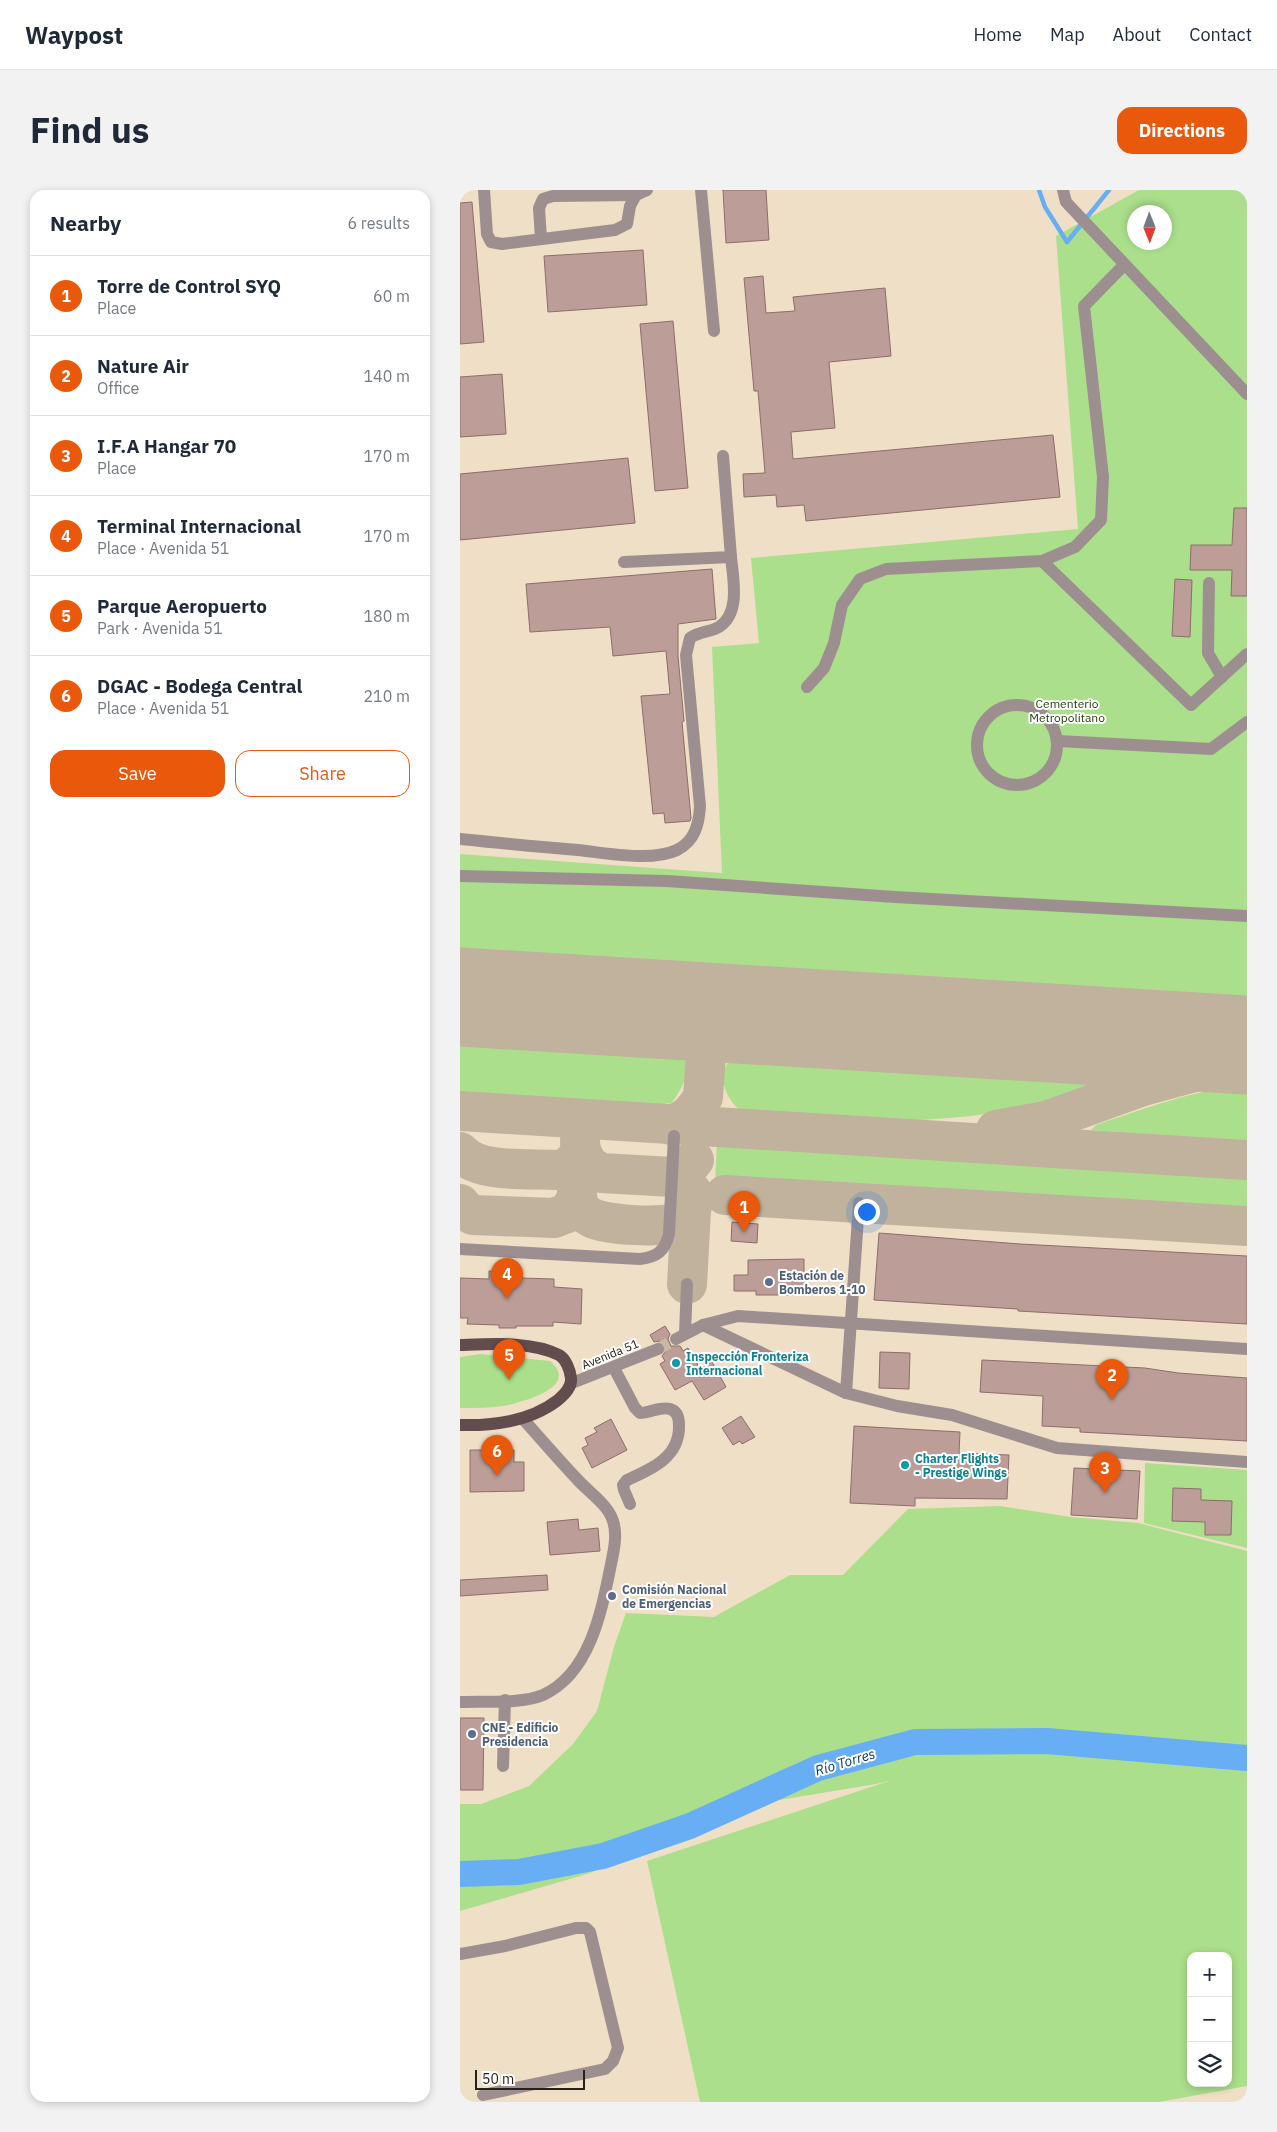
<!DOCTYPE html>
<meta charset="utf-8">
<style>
:root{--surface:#fff;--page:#f2f2f3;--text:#1f2937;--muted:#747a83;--line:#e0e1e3;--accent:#ea580c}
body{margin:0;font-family:"IBM Plex Sans",sans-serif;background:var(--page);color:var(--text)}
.controls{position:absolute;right:15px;bottom:15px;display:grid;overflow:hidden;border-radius:10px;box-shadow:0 2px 8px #0003}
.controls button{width:45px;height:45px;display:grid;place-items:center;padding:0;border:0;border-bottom:1px solid var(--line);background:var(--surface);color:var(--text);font:25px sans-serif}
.compass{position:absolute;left:667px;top:15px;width:45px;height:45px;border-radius:50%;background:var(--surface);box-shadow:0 2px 8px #0003;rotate:179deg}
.scale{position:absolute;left:15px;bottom:12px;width:110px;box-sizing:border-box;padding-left:5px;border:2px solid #272218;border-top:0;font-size:14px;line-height:18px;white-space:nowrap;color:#272218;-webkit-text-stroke:4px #fff;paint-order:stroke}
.you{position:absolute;left:406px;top:1021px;width:18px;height:18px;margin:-12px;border:4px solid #fff;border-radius:50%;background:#1a73e8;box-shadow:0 0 0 8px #1a73e833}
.badge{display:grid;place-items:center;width:32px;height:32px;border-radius:50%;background:var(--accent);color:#fff;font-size:16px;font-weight:700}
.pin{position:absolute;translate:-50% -41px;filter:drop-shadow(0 1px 2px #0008)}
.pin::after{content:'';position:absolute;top:26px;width:18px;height:15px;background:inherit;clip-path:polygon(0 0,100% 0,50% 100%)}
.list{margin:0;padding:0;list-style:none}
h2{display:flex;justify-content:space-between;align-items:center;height:65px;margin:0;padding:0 20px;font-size:21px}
h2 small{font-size:16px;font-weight:400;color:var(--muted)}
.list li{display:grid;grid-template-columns:32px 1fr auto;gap:15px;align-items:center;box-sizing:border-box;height:80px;padding:0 20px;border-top:1px solid var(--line)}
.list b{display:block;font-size:19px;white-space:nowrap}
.list p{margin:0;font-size:16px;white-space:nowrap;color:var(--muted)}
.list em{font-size:16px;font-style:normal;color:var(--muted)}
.actions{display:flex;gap:10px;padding:15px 20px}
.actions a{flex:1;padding:11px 0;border:1px solid var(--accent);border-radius:15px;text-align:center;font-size:18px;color:var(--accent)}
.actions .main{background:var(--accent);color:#fff}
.icon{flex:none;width:28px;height:28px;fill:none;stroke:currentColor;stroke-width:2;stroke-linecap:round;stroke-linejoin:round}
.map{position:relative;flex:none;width:787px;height:1912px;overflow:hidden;border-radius:15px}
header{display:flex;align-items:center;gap:30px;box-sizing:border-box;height:70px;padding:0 25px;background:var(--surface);border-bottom:1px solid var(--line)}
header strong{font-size:24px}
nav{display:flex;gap:28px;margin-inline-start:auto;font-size:18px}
.intro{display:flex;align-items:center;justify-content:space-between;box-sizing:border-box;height:120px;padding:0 30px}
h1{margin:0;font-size:35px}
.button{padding:12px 22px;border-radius:15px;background:var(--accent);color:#fff;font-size:18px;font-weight:700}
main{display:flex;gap:30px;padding:0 30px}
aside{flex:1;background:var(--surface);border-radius:15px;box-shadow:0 2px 8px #0003}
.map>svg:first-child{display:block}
</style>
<header>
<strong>Waypost</strong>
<nav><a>Home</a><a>Map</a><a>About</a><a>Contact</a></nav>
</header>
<div class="intro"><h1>Find us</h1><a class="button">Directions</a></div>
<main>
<aside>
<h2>Nearby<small>6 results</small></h2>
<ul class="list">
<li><span class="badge">1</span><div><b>Torre de Control SYQ</b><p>Place</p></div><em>60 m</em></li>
<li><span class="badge">2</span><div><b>Nature Air</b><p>Office</p></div><em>140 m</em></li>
<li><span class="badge">3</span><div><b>I.F.A Hangar 70</b><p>Place</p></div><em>170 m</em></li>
<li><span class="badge">4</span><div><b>Terminal Internacional</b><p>Place · Avenida 51</p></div><em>170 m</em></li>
<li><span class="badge">5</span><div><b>Parque Aeropuerto</b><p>Park · Avenida 51</p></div><em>180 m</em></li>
<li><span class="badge">6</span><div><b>DGAC - Bodega Central</b><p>Place · Avenida 51</p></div><em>210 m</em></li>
</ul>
<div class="actions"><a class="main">Save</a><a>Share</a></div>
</aside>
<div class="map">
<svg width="787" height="1912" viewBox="0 0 787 1912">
<rect width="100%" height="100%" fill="#efdfc6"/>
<!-- green -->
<g fill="#abdf8b" fill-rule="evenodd">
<path d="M679,0H787V723L0,683V664L262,683L252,457L299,453L291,368L618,339L596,46ZM674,22H704V52H674Z"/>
<path d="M0,690L206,695L787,730V825L0,776Z"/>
<path d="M0,839L202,852C207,854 212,856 217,859C237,873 222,900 211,913L194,915L0,904Z"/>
<path d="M304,860L663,882C646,894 623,899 603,906C493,941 398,930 284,923C265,911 252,880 277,865C283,860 296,861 304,860Z"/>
<path d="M787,895V952L631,940L636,935C686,918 734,900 787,895Z"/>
<path d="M257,952L787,987V1024L255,994Z"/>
<path d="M20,1164L90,1171C121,1197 62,1212 43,1216C29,1218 14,1218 0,1218V1167Z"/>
<path d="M685,1273L787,1280V1358L684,1333Z"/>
<path d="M540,1316L611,1327L678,1333L787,1361V1896L699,1912H240L187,1671L432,1590L416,1594L313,1611L127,1684L0,1721V1614H21L69,1596L113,1554L137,1521L154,1457L166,1423L254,1427L330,1385H383L448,1319ZM731,1766H768V1893H731Z"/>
</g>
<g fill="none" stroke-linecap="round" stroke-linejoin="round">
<!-- stream -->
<path stroke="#67aef5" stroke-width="4.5" d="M579,0L585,17L607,52L649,0"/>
<!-- river -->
<path stroke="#67aef5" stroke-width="26" d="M0,1684L59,1682L143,1666L230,1636L358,1578L455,1552L587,1551L787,1568"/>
<!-- taxiway -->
<g stroke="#c0b29d" stroke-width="40">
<path d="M218,820L237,833L247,850"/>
<path d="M679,849C697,866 699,876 683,896"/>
<path d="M0,921L787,970"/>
<path d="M211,935C227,930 235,921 243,907L247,850L257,836L276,824"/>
<path d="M536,940L586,931L683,896L753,877L787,872"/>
<path d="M120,950C122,968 113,1000 119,1015C121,1021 126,1025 132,1028C146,1035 206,1039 220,1031C226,1028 229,1022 232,1016"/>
<path d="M0,962C19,984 69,978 97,980C109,979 115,971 121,961L128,975L141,983L213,987L222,984L234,970"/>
<path d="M265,1005L787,1036"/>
<path d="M0,1014L7,1022L13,1025L94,1028L107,1023L117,1009"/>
<path d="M227,1094L232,1002"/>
</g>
<!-- runway -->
<path stroke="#c0b29d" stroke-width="99" d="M0,807L787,855"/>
</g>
<!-- building -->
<g fill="#bc9d97" stroke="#8b6e69">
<path d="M263,0H306L309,50L266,53Z"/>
<path d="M12,12L24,152L0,154V13Z"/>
<path d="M183,60L187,115L88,122L84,66Z"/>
<path d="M303,86L306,123L335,121L333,107L425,98L431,166L369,172L375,238L331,242L333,269L593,245L600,307L346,331L344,315L317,317L316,305L284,307L283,284L305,283L298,201H294L284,88Z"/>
<path d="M213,131L228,298L195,301L180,134Z"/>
<path d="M42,184L46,244L0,247V187Z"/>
<path d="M168,268L175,333L0,350V284Z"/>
<path d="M774,318H787V406H771L772,380H730L731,355H772Z"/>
<path d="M252,379L256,429L218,434V466L224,531L222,532L231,628L230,631L205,633L204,623L193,624L181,506L210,504L206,461L153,466L150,437L70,442L66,394Z"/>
<path d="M715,389L732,390L730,447L712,446Z"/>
<path d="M272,1032L298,1034L297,1053L271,1051Z"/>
<path d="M419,1043L560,1054L787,1066V1134L558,1121V1119L414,1110Z"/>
<path d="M344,1069V1098H339V1105H296V1101H274V1085H288V1070Z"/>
<path d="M29,1081L62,1082V1088L94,1089V1097L122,1099L121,1134L93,1132V1136H56V1138H39V1135L7,1134L8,1128H0V1088L29,1089Z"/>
<path d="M205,1136L210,1144L208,1149L211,1156H220L223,1161L228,1158L240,1179L252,1172L266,1197L244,1210L232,1191L215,1200L200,1174L205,1171L202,1166L206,1161L205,1156L200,1151L194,1152L190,1145Z"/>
<path d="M420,1162L450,1163L449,1199L419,1198Z"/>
<path d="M522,1170L685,1178L718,1183L787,1188V1251L620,1242V1238L582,1236L583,1206L520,1202Z"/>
<path d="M281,1226L295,1247L282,1254L280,1251L273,1255L262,1238Z"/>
<path d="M151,1229L167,1260L132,1278L122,1258L128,1255L125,1248L137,1242L134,1238Z"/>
<path d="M394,1236L500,1242L499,1263L549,1265L547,1309L455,1308V1316L390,1313Z"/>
<path d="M10,1260H54V1272H64V1301L10,1302Z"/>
<path d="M614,1278L680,1281L677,1329L611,1325Z"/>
<path d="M713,1298L741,1299V1310L772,1311L771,1345H745V1332L712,1331Z"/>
<path d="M118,1329L119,1340L138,1338L140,1361L90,1365L87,1332Z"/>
<path d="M87,1385L88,1400L0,1406V1390Z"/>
<path d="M0,1528H24L23,1600H0Z"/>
</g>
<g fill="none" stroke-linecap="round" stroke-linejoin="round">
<!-- minor-tunnel -->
<path stroke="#c7b9a3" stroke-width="12" stroke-dasharray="12 6" stroke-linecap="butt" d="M198,1159L216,1149"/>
<!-- minor -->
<g stroke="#9d8f90" stroke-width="12">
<path d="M24,0L27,44L31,52L42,54L155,40L167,34L170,16L176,5L187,0"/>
<path d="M241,0L254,141"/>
<path d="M603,0L606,12L787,204"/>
<path d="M81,49L79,18L83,9L93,6L176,5L173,0"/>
<path d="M582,371L615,357L641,330L643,287L624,116L664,75"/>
<path d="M164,372L271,367L263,266"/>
<path d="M749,393L748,463L762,487"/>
<path d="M347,497L364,478L374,453L382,415L400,389L426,379L582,371L731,515L787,464"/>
<circle cx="557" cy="555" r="40"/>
<path d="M598,551L751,559L787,532"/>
<path d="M0,649C39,653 79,657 118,660C146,663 192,672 217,660C235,651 239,634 240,616L226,465L230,448C239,441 251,442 259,437C281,423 273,388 271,367"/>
<path d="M0,686L207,691L435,707L787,726"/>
<path d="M0,1059L180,1069C197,1067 205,1061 209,1044L214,946"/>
<path d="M243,1135L386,1203L437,1216L492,1225L597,1258L787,1272"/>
<path d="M225,1143L227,1094"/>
<path d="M216,1149L243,1135L278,1126L787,1159"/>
<path d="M154,1178L175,1218L180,1223C190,1223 201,1216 210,1219C217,1221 219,1228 219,1235C220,1267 192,1279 167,1290L163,1295L164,1300L170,1314"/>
<path d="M112,1193L198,1159"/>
<path d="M386,1203L399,1013"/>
<path d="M0,1512C23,1511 62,1514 83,1505C129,1484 141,1424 150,1379C153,1364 158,1346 153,1331C148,1314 127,1301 116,1288C98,1269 81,1249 63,1229"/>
<path d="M43,1576L45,1510"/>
<path d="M0,1764L45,1756L116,1738H126L130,1742L158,1858L153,1871L145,1879L23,1905"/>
</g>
<!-- major -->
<path stroke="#634c4e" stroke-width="12" d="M0,1155C30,1154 72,1151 99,1165C106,1169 110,1180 111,1188C112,1197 105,1204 98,1210C71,1231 35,1236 0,1235"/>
</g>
<!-- markers -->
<g fill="#5c6f8a" stroke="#fff" stroke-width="2">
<circle cx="309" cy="1092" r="5"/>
<circle cx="152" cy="1406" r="5"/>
<circle cx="12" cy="1544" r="5"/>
</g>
<g fill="#0f9aa8" stroke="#fff" stroke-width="2">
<circle cx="216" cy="1173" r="5"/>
<circle cx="445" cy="1275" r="5"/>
</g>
<g text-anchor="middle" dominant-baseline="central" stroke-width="4" stroke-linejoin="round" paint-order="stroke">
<!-- park labels -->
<g font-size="12" fill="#1b3b00" stroke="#fff">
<text x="607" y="513">Cementerio<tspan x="607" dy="14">Metropolitano</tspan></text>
</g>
<!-- service labels -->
<g font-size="12" font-weight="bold" fill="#4e5e75" stroke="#fff" text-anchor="start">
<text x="319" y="1085">Estación de<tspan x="319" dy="14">Bomberos 1-10</tspan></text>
<text x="162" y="1399">Comisión Nacional<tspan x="162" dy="14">de Emergencias</tspan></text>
<text x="22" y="1537">CNE - Edificio<tspan x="22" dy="14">Presidencia</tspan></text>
</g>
<!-- street labels -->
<g font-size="12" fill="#272218" stroke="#fff">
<text transform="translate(150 1164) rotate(-22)">Avenida 51</text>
</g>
<!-- culture labels -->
<g font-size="12" font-weight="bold" fill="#0d838f" stroke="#fff" text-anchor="start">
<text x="226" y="1166">Inspección Fronteriza<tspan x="226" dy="14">Internacional</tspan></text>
<text x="455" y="1268">Charter Flights<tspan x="455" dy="14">- Prestige Wings</tspan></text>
</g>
<!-- water labels -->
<g font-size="14" font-style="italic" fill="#023966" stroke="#fff">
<text transform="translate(385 1572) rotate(-17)">Río Torres</text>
</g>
</g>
</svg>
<div class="controls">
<button>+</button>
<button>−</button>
<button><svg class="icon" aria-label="layers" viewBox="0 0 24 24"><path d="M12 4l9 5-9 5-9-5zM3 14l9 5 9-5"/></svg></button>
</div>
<svg class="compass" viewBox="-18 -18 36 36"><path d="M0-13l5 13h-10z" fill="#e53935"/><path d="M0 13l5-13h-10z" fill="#747a83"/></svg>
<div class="scale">50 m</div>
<div class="you"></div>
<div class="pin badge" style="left:284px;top:1042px">1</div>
<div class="pin badge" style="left:652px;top:1210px">2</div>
<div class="pin badge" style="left:645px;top:1303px">3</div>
<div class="pin badge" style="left:47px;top:1109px">4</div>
<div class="pin badge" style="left:49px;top:1190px">5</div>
<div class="pin badge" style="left:37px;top:1286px">6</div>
</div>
</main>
